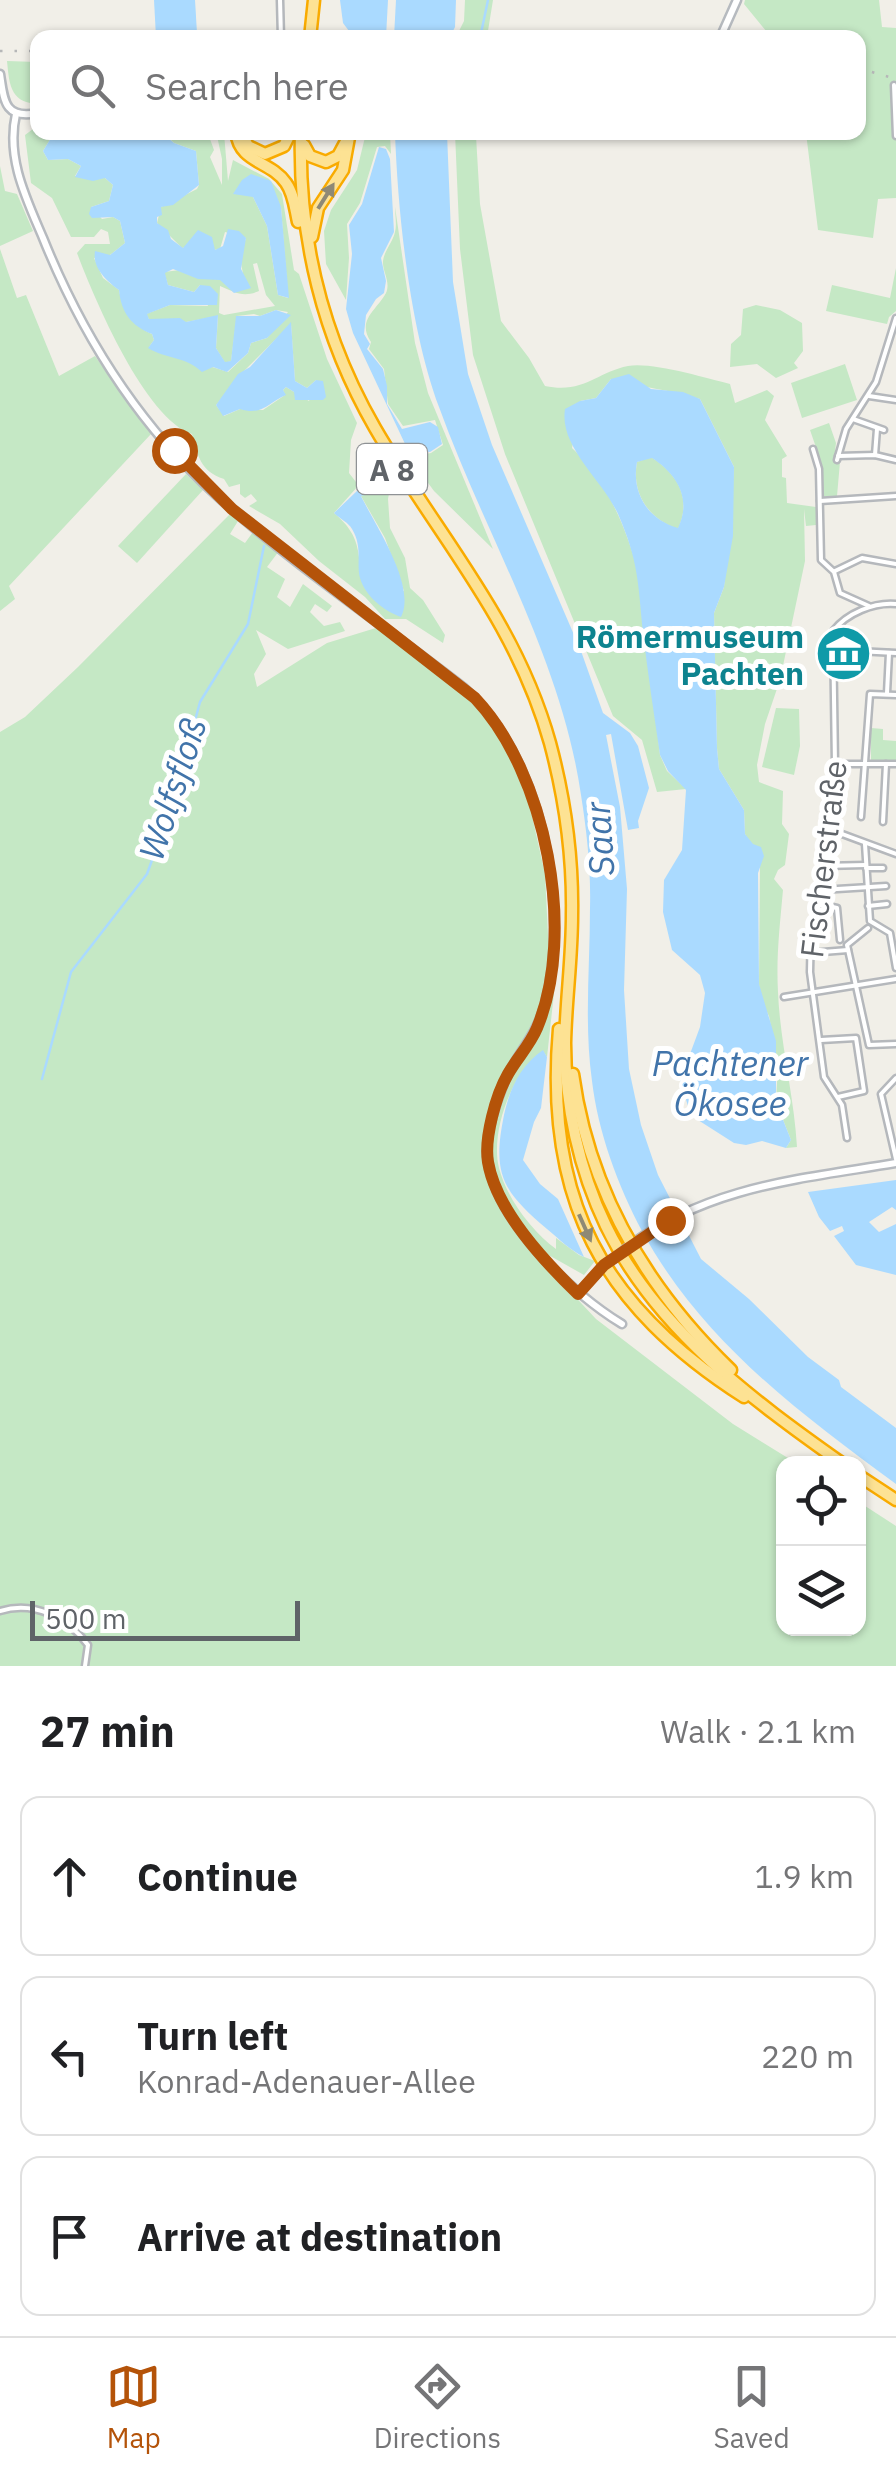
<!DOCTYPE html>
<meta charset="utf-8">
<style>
:root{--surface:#fff;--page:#f2f2f2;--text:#202124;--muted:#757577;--line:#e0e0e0;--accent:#b45309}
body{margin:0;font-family:"IBM Plex Sans",sans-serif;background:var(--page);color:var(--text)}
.controls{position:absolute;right:30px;bottom:30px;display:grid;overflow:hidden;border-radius:20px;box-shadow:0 2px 8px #0004}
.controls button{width:90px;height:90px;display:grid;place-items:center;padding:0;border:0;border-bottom:2px solid var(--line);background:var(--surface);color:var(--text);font:50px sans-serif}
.scale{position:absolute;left:30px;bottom:25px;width:270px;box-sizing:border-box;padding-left:10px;border:5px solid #5f6368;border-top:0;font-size:28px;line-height:35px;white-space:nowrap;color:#5f6368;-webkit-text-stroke:8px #fff;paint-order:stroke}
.stop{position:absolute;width:30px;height:30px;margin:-22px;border:8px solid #b45309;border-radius:50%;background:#fff}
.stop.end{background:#b45309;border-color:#fff;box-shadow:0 2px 10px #0008}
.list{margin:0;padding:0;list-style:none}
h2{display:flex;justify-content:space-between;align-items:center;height:130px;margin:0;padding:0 40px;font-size:42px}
h2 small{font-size:32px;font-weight:400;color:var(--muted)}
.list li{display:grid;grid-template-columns:65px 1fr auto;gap:30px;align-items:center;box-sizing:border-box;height:160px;margin:0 20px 20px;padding:0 20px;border:2px solid var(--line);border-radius:20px}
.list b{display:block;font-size:38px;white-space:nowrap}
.list p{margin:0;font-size:32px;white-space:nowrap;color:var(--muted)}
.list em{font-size:32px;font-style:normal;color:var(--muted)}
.icon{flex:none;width:55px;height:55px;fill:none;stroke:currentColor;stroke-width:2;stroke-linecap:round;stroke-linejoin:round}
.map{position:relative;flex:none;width:896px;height:1666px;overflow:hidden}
.search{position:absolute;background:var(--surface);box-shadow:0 2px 8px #0004;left:30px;right:30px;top:30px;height:110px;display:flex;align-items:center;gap:25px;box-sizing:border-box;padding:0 35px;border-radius:20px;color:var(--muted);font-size:38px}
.sheet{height:670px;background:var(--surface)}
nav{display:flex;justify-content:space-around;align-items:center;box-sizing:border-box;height:140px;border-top:2px solid var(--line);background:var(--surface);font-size:28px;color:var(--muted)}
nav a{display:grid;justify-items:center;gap:5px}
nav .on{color:var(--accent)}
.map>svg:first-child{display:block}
</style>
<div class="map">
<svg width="896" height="1666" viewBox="0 0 896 1666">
<rect width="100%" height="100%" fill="#f1efe8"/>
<!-- green -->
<g fill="#c5e8c5" fill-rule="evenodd">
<path d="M465,0H493L487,37H456L464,21Z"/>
<path d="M745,0H879L882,27L896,28V198L878,199L873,238L818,230L806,133L858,132V38L771,37L744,4Z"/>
<path d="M7,61L37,62L35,98L30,103C9,99 9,79 7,61Z"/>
<path d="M37,126L38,132L54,133L43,151L48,160L68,159L81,166L75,176L105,178L113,185L109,201L91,207L102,219L113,217L120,221L125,243L110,255L94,258L103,278L119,290C121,306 137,329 152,334L154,340L149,347L228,372L248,353L251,343L267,338L288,312L276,310L260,316L254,314L237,316L231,361L225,363L216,348L218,316L186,322L149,319L146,314L170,305L208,306L200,285L194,292L168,285L164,272L180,270C202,282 219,280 243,274L240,257L246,238L225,232L220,249L214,250L211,242L182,248L157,223L161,207L197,189L199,185L196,151L174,143L167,136L169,133H202L210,139L214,150L210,157L222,185V159L217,136V133H224L228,181L233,160L269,179L282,194L294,270L299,274L327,359L357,423L351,440L349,473L356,482L372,468L380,466L392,478L388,499L390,528L405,558L410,588L423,600L445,635L443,643L406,619H385L365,597L319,561L280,524L249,506L257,501L251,494L245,498L240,494V484L229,487L224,479C200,471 198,456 192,434C145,419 94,298 77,253L85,244H110L108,232L101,229L94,237H71L52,198L31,183L25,135ZM253,197L281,207L288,298L278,295L267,226ZM257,263L266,295L275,306L224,315L219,313L220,286C234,292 243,298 259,291L253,264ZM291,324L295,381L307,388L316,380L309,401L286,387L283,390L285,395L263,410L240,409L224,416L216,405L244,371ZM367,476L361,496L385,538L404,591L371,596C351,562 370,543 334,513Z"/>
<path d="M366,133H390L391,154L385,146L377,147L360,203L347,224L349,258L346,300L326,264L324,231L331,210L357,170Z"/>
<path d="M455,133H623L540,140L476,136L480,204L501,321L529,358L545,386C584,394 597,372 628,366C653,362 705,378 730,384L735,403L767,390L774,396L765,420L787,456L782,459V477L786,478L787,503L816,507V525L806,526L804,509L805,561L780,680L765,724L757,765L759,782L783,791L782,824L789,834L785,865L778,870L774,879L783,890C780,924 776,957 778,992C780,1043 794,1095 797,1147L786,1148L791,1140L776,1102L778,1064L769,1016L760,998L759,984L760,863L745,834L744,810L719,769L717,748L714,613L724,587L734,467L700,399C670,390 641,387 611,379L596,398L580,401L572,448C608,482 626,528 639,574L660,755L667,771L686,789L657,792L642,740L613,716L505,454L473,355L460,249Z"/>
<path d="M0,166L5,191L17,194L33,231L0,246Z"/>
<path d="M395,207L415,343L428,393L493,549L434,491L409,457L431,453L443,445L435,420L403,426L388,404L384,369L369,349L371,342C356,320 377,310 386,293C391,282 382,271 383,261C384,251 393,242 395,232C397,224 395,215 395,207Z"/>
<path d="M0,249L17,298L26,295L59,376L95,356L151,434L9,586L15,599L0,611Z"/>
<path d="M896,268V311L889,317L887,324L826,311L832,285L890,298Z"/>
<path d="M756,305L780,310L802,323L803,351L794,363L798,368L776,378L757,364L730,367L731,344L741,335L743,309Z"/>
<path d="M845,364L857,400L802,418L791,383Z"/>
<path d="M829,423L836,443L834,460L840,462L837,496L822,497L820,459L810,430Z"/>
<path d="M651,457C678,474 692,499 678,529C649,519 631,494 637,462Z"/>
<path d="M186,474L203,490L137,563L118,546Z"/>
<path d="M230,514L238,521L230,534L245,543L253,532L279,551L267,567L285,579L277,597L290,607L303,584L332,606L327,612L315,604L310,612L324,626L340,622L345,631L288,649L256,630L266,654L254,674L257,687L327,643L379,627L484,712L514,763L528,798L545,874L549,956L556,975L547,1057L543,1051C512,1071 490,1132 499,1168C507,1199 532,1231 556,1249V1238L579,1255L595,1261L584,1275L545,1253L539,1258L596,1319L733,1424L796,1463L784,1464V1628H858L859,1502L896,1526V1666H0V732L25,717L78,667Z"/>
<path d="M776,708L799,709L800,746L794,775L762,767Z"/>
<path d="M871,728L883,729V740L896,741V760H871Z"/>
</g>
<!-- water -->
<g fill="#aadaff" fill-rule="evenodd">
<path d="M154,0H195L197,33L193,37H156Z"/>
<path d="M340,0H388L386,37L352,35L343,23Z"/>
<path d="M396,0H456L455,27L450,37H394Z"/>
<path d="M169,132L167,137L174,143L196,151L199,185L173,205L161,207L162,215L157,217V223L168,230L171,239L183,248L198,230L212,237L215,250L223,246L228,229L239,231L246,238L241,269L251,288L234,293L220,280L198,279L173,269L165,273L168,285L194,292L200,285L210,286L218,294L217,305H170L147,314L149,319L180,318L186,322L218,315L216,348L225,362L231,361L236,316H260L276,310L291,315L267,338L251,343L248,353L227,372L213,367L202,372C185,356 166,359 148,348L154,340L152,334C131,326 121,312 119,290C107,281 92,268 95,251L110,255L125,243L120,221L113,217L92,218L89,214L91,207L109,201L113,185L105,178L93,181L75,177L81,166L68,159L48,160L43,151L54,133Z"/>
<path d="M395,133H447L453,282L468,374L492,445L581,651L603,713L630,733L638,746L649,788L638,821L639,828L628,830L611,734L606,735L620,807L627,889L624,990L629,1069L641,1125L658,1175L701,1259L749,1299L808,1357L839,1380L841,1387L896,1428V1484C798,1412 701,1340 642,1231C618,1186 598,1132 592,1081C584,1024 590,966 590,908C591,870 587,833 581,795C561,657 486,537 439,407C410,329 398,216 395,133Z"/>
<path d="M379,147L386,149L390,159L394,232L381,258L386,281L384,293L376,299L366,315L364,334L370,344L367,349L383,369L387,386V404L402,429L430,422L438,427L442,444L430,452L409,450L406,446L353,333L346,309L352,254L349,225L362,204Z"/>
<path d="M251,174L271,181L281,207L289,298L278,295L267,226L253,197L233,194L242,180Z"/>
<path d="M291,322L295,381L307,388L316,380L323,381L326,397L323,400H295L294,392L286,387L283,390L286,395C268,403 262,416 240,409L223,416L216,405L238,374L250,367Z"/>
<path d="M629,374L651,389L683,392L700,399L734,467L733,536L724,587L714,613L717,748L719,769L744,810L745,834L753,844L761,847L764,856L758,873L759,984L776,1041V1102L791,1140L786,1148L762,1141L746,1145L734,1143L698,1120L689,1109L680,1081L700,1027L705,993L700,975L672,950L663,912L664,880L682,850L686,790L668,771L660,755C654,715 648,674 643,633C638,584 639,562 618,514C602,479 559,447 565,409L580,401L596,398L611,379ZM652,458C677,474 692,499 678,528C649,520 631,494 637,462Z"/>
<path d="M367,475L375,492L361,496C375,525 417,586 401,617C384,611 365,596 360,578C356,564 363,547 352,529C349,523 339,518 334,513L358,490Z"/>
<path d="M543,1050L547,1057L541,1108L534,1122L523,1160L540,1184L558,1199L584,1257C570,1250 559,1239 547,1229C502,1191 492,1174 504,1115C510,1088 520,1066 543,1050Z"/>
<path d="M896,1180V1210L892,1207L869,1222L879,1232L896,1224V1275L856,1265L834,1236L844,1231L842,1226L830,1231L819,1217L808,1192Z"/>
</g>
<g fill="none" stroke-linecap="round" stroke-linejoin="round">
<!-- stream -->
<g stroke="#aadaff" stroke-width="2.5">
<path d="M480,38L488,0"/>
<path d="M42,1079L71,972L147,874L173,802L200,702L248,624L264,546"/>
</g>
<defs>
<g id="street">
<path d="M280,0L281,38"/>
<path d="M894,85L896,136"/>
<path d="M869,396L896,400"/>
<path d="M853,419L884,430"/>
<path d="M813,449L819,469L821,560L834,572L840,593L869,606"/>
<path d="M875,455L877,429"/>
<path d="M838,456L875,455L896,460"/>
<path d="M837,460L846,429L876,382L896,318"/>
<path d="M820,501L896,496"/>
<path d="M835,571L862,558L896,564"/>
<path d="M857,651L896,653"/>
<path d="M887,693L889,653"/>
<path d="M836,764H896"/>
<path d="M861,817L870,694L896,695"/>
<path d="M883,822L886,764"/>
<path d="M826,828L896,854"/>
<path d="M865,844L870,921L890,933L896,968"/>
<path d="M822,866L866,865"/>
<path d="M866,868H883"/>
<path d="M821,890L886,886"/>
<path d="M819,904L837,908L840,940"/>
<path d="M868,906L887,904"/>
<path d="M868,928L847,945L869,1045L896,1044"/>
<path d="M810,953L848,950"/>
<path d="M784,997L896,979"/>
<path d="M821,1040L856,1038L864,1091L838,1097"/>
<path d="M896,1078L881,1094L896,1159"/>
<path d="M847,1138L842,1105L824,1077L810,972L811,926L820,899L822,850L835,764L833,631C847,613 874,602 896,604"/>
<path d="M0,1611C34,1600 68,1618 88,1645L85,1666"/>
</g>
<g id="secondary">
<path d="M720,38L737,0"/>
<path d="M0,74C4,100 4,120 38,113"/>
<path d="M16,114C6,158 26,198 43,238C82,335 139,425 216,495C291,563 383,625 463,687C542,755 572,909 544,1007C535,1038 516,1054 505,1081C496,1103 484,1138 488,1162C498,1223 572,1294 622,1324"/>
<path d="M629,1246C708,1186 801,1179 896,1163"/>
<path d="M578,1293L608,1262"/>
</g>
<g id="highway">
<path d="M310,38L314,0"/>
<path d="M236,132C240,164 270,160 286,183C294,194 295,209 298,222"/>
<path d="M241,132L248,146L265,154L284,146L291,132"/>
<path d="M301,132C298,237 323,338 375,428C438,537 515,618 550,743C565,799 573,857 572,915C572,958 566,1000 565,1043C565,1105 579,1170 606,1226C656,1329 751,1399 843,1464"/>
<path d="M304,145L310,156L326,162L338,156L345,143"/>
<path d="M312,237L318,208L343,170L350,132"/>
<path d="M559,1029C544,1200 602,1306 744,1397"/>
<path d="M573,1074C589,1191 647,1289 731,1370"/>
<path d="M858,1475L896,1500"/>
</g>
</defs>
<!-- street casing -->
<use href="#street" stroke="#b5b8bc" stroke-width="9"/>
<!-- secondary casing -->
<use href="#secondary" stroke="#b6babf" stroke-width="11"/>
<!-- highway casing -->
<use href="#highway" stroke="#f9ab00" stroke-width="15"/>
<!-- street -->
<use href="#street" stroke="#fff" stroke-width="4"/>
<!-- secondary -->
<use href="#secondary" stroke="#fff" stroke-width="6"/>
<!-- highway -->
<use href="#highway" stroke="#fde293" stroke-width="10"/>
<!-- rail -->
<g stroke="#b6b7b8" stroke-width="2.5" stroke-dasharray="2.5 12" stroke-linecap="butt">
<path d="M0,51H38"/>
<path d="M858,68L896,79"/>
</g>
<defs>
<path id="secondary-bridge" d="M612,1260L628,1247"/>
</defs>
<!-- secondary-bridge casing -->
<use href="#secondary-bridge" stroke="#b6babf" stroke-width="11" stroke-linecap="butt"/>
<!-- secondary-bridge -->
<use href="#secondary-bridge" stroke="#fff" stroke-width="6"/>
</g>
<!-- one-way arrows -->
<defs><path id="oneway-solid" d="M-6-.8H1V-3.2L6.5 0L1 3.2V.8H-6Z" transform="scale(2.5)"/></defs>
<g fill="#8e8975">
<use href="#oneway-solid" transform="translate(326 196) rotate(-58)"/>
<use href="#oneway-solid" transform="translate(585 1228) rotate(66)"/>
</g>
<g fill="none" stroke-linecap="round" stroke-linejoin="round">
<!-- route -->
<path stroke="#b45309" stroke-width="12" d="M174,450L232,509L475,698C546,773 577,932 537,1028C530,1045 517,1058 508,1074C496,1095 484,1138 488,1162C496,1210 544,1261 578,1294L604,1265L670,1220"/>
</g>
<!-- icons -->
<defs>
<symbol id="museum-disc" viewBox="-11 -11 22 22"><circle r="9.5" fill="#0f9aa8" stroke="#fff"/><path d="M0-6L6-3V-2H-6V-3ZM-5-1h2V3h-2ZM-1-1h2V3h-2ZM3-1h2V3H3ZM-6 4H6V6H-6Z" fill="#fff"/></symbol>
</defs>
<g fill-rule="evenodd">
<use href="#museum-disc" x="812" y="622" width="63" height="63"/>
</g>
<g text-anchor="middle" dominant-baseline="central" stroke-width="10" stroke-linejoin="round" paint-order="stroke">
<!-- shield labels -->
<rect fill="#fff" stroke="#8f9295" stroke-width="2.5" x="357" y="444" width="70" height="50" rx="8"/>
<g font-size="30" font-weight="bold" fill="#5f6368">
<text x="392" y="469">A 8</text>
</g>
<!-- culture labels -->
<g font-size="32" font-weight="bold" fill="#0d838f" stroke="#fff" text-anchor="end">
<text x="804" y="636">Römermuseum<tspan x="804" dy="37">Pachten</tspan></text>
</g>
<!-- street labels -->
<g font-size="32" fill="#5f6368" stroke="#fff">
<text transform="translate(823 859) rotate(-83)">Fischerstraße</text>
</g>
<!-- water labels -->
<g font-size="35" font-style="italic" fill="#4174aa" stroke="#fff">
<text transform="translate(172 789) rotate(-72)">Wolfsfloß</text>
<text transform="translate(599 839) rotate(-94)">Saar</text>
<text x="730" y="1063">Pachtener<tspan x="730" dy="40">Ökosee</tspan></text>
</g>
</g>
</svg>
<div class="controls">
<button><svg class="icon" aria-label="locate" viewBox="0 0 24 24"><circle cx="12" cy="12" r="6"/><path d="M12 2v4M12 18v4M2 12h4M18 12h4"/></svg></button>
<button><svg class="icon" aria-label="layers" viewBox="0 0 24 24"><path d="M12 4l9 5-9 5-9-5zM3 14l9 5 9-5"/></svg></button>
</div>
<div class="scale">500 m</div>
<div class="stop" style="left:174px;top:450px"></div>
<div class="stop end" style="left:670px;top:1220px"></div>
<div class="search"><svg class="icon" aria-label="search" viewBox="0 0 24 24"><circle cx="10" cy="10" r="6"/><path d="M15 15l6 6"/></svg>Search here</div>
</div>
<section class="sheet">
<h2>27 min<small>Walk · 2.1 km</small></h2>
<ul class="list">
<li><svg class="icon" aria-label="ahead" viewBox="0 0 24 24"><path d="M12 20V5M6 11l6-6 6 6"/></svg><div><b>Continue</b></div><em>1.9 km</em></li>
<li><svg class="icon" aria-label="left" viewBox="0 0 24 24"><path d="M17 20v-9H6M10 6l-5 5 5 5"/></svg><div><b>Turn left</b><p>Konrad-Adenauer-Allee</p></div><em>220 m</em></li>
<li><svg class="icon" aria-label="arrive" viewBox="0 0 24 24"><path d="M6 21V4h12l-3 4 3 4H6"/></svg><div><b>Arrive at destination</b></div></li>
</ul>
</section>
<nav>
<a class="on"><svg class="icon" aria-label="map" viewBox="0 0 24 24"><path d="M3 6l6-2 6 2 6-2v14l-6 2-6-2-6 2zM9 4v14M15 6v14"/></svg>Map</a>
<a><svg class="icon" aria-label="directions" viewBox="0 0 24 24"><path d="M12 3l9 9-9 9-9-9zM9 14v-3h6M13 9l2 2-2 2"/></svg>Directions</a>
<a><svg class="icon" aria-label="saved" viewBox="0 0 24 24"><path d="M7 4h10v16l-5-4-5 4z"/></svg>Saved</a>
</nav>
